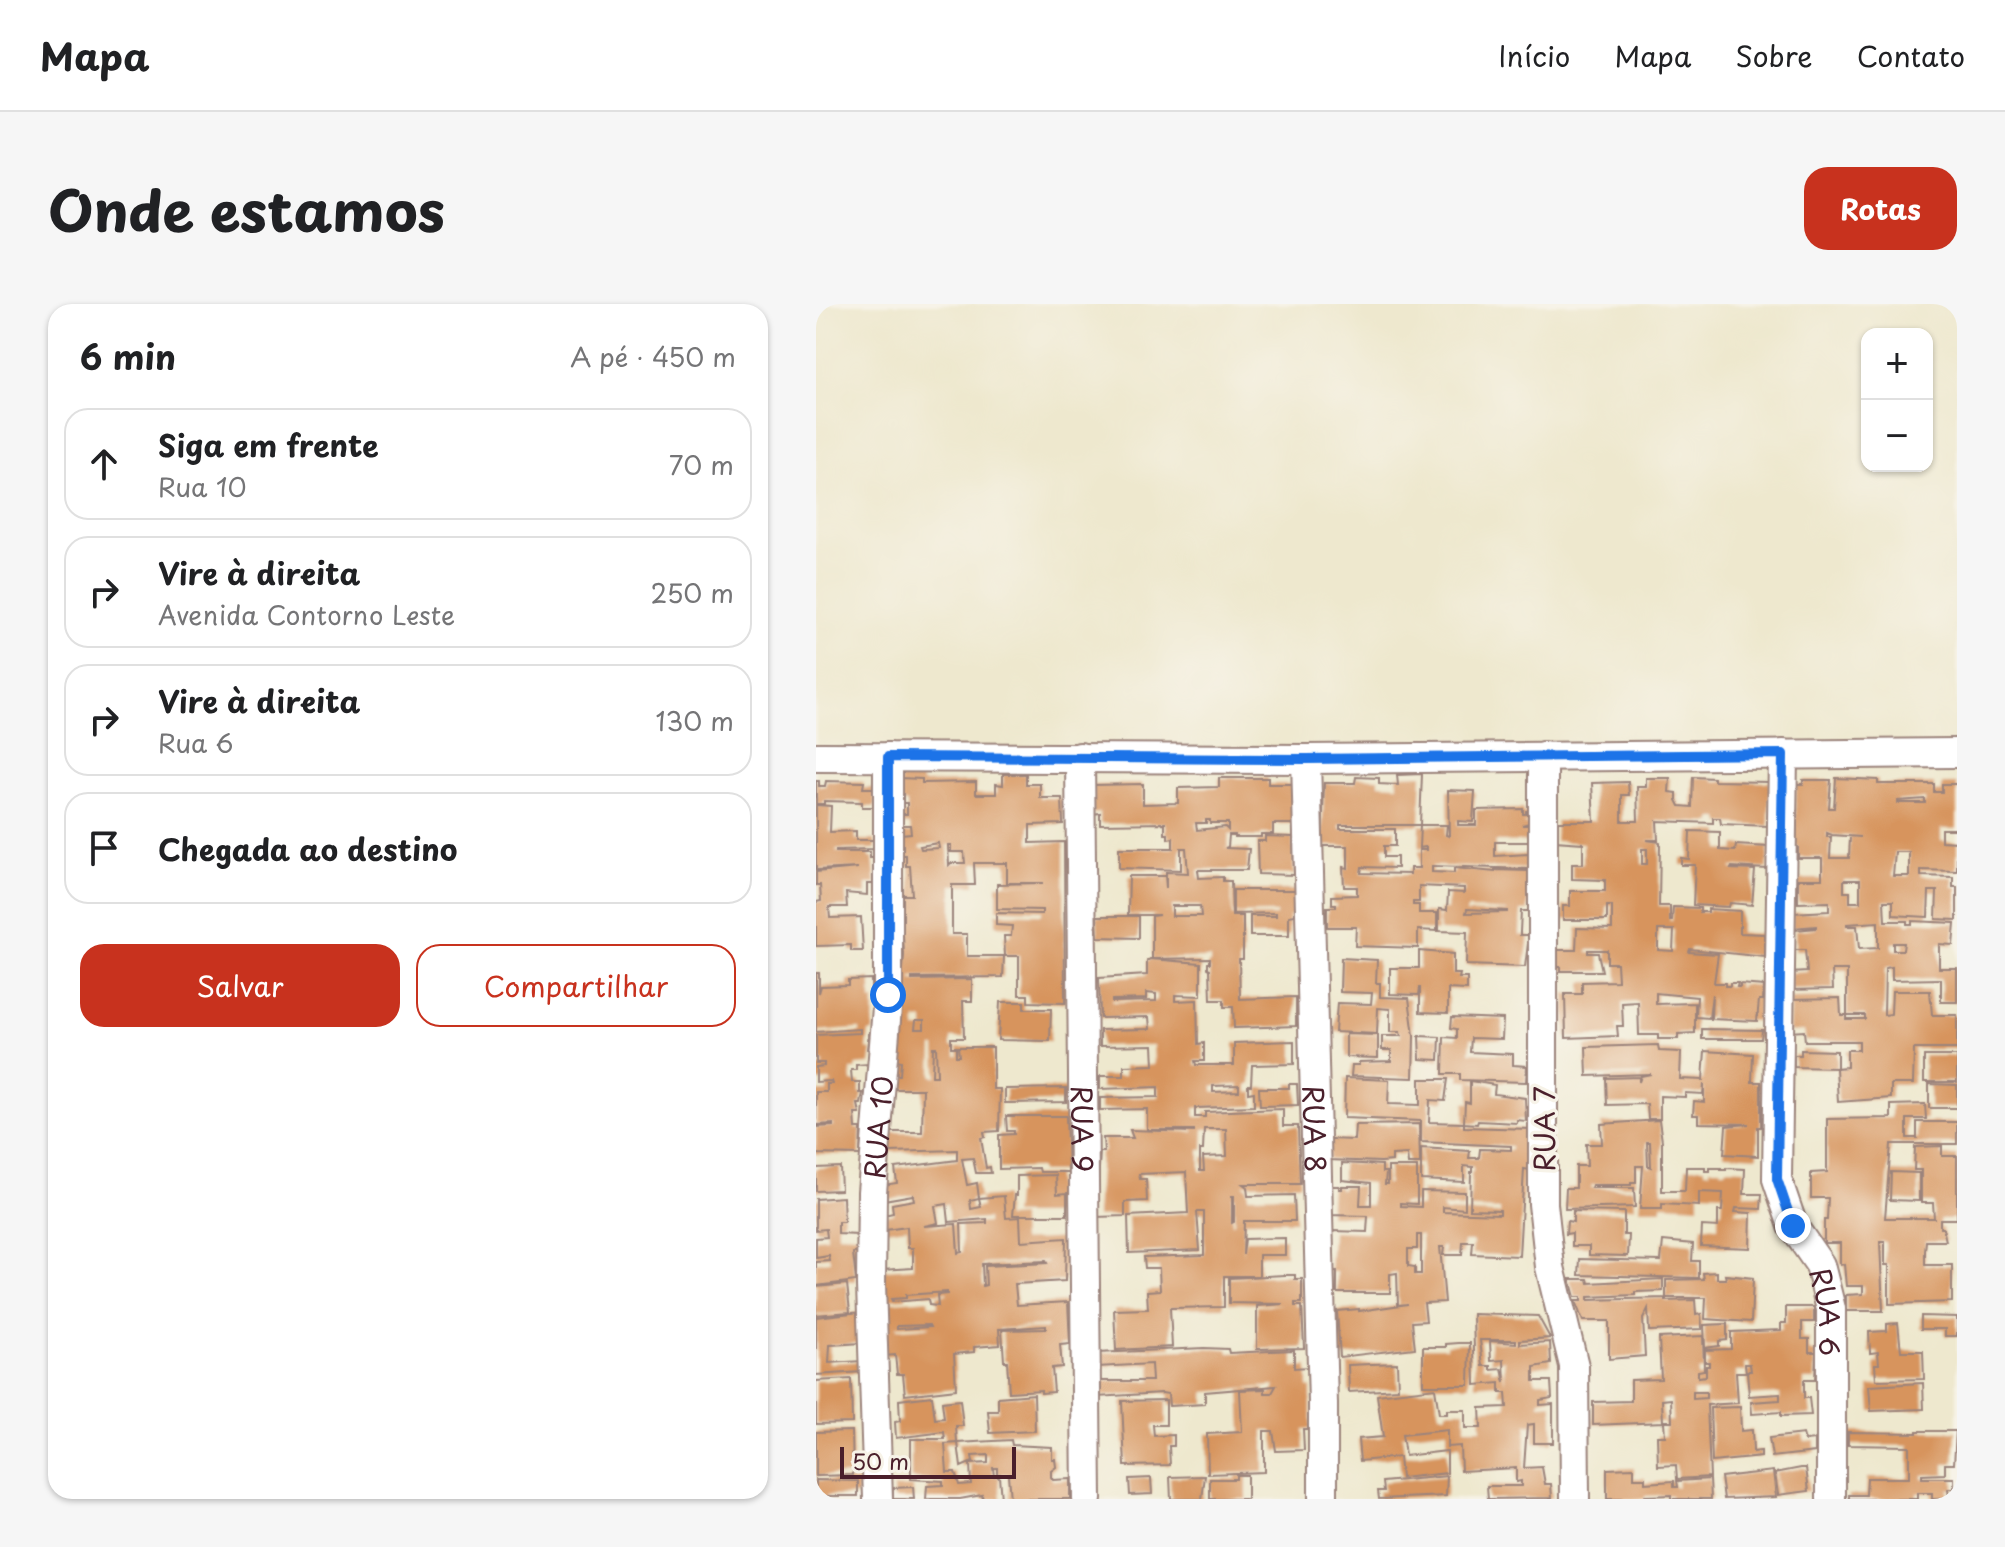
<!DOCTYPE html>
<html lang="pt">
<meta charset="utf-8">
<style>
:root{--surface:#fff;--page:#f6f6f6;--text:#202124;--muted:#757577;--line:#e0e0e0;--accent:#c8321e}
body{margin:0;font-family:"Playpen Sans",sans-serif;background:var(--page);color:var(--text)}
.controls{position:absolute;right:24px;top:24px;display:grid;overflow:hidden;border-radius:16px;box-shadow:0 2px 6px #0004}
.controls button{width:72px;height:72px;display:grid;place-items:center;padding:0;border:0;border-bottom:2px solid var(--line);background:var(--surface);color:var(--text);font:40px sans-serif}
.scale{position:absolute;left:24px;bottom:20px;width:176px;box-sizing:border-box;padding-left:8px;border:4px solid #4a1f2b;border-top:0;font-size:22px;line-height:28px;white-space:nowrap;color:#4a1f2b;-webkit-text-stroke:6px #f7f3e8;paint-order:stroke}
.stop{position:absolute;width:24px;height:24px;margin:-18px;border:6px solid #1a73e8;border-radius:50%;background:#fff}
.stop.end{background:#1a73e8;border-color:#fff;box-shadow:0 2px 8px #0008}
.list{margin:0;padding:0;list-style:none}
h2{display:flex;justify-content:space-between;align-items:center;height:104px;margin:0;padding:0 32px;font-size:34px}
h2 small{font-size:26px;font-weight:400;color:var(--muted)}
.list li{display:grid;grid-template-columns:52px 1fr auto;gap:24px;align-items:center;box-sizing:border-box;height:112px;margin:0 16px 16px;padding:0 16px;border:2px solid var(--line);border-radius:24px}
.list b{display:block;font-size:30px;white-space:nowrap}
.list p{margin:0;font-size:26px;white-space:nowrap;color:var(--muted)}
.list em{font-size:26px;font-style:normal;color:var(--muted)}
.actions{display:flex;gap:16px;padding:24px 32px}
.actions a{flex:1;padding:18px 0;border:2px solid var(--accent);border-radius:24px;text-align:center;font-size:28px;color:var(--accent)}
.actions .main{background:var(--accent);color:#fff}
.icon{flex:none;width:44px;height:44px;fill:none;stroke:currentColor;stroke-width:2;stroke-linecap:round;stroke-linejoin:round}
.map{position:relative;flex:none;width:1141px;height:1195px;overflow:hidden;border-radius:24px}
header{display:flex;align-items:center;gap:48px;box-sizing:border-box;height:112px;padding:0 40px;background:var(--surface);border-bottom:2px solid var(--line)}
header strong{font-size:38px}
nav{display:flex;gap:44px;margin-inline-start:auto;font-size:28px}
.intro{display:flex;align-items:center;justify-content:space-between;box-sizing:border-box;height:192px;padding:0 48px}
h1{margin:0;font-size:56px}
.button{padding:20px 36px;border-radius:24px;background:var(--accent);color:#fff;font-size:28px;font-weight:700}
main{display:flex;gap:48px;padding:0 48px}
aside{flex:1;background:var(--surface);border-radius:24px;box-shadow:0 2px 6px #0004}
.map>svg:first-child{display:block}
</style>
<header>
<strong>Mapa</strong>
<nav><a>Início</a><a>Mapa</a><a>Sobre</a><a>Contato</a></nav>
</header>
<div class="intro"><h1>Onde estamos</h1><a class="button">Rotas</a></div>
<main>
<aside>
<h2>6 min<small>A pé · 450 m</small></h2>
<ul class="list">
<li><svg class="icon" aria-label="ahead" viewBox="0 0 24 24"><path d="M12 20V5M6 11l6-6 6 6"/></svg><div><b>Siga em frente</b><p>Rua 10</p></div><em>70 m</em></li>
<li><svg class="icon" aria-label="right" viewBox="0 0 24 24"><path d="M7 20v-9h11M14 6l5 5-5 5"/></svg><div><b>Vire à direita</b><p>Avenida Contorno Leste</p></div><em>250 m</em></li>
<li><svg class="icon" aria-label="right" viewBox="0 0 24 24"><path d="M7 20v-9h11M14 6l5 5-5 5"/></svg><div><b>Vire à direita</b><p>Rua 6</p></div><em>130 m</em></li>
<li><svg class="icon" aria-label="arrive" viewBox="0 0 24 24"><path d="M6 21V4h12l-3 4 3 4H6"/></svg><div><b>Chegada ao destino</b></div></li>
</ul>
<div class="actions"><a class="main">Salvar</a><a>Compartilhar</a></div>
</aside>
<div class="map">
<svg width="1141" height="1195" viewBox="0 0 1141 1195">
<rect width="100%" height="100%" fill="#f7f3e8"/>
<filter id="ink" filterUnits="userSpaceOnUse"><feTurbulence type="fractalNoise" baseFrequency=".0125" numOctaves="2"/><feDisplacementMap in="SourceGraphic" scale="16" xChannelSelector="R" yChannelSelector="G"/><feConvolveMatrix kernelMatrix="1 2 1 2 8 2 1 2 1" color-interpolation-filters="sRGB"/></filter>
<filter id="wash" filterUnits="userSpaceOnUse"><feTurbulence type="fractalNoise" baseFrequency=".006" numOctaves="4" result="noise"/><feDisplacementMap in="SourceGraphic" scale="32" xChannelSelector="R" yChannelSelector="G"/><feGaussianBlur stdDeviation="1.8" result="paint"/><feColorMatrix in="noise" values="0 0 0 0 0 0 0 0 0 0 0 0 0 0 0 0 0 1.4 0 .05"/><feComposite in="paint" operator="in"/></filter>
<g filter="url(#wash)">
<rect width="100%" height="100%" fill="#eee8ce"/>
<g id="blocks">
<!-- building -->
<g fill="#d7945d" fill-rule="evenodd">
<path d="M187,470H210V480H224V494H246L247,520L214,521V539L248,538L249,699L212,698V691H203V652H189L188,632H195L196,622L180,621V609L226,610V606L181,605V580L227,579H191V559H158L159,581H136V630H151V652H188L187,673L96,674V676L156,675V697H147L148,734H135V743H140V752H143L142,743H177V785H184L183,827L168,828L169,833L165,834L170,864L174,863L175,869H160L157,854L146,855L151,881L161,879L163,894L154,896L155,905L165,903L163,894L188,892L190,914L204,913L205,937L250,934L249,977L199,980L201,1001L252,998L254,1040L244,1041L246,1063L236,1064L238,1088L225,1089V1086L193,1088L191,1057H188L186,1026L230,1025V1022L183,1025L184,1041L158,1043V1048L138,1050L140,1085L89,1091L87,1070H81L79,1051L68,1052L66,966L97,964V944H92L91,923L69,926L68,911L77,909L76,900L98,896L97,891L68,896L67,881L81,879L79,864L141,856V846L73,848L74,828H106L107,785H78L80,771H84L85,757L81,756L88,651L86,608H83L86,591H96L94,562H90V551H85V530L95,529L94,521H84L83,510H91V499H85L84,474L106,475V479L160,478V490H180V480L187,481ZM122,539L123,544L105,545L104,542ZM132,541H135V548H148L149,559H135L133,561ZM100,716H108V725H99ZM117,743H120L121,772H116ZM131,900L133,918L171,915V919L145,920L146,948L142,949L140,920L108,922L122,919L119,902ZM230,957L231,959L169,962L170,981L167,982L166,960ZM131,988V990L121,991L122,1002L113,1001L112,995L76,998L75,995L90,994V991ZM113,1021L114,1023L81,1025V1022Z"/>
<path d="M606,470L604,521H524V525H579V542H568V553H581V564L546,563L545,569L594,570V564H603V546H610V543L603,544L604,521H631L630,531L633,532L632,486L659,487L657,518L642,517V521H660V506L707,505V510H710V507H714L713,519L706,521H714V538H679V552L712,550L713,565L616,562V568L638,569V564L679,568V566L712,567V607H705L704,628V631H713L709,663L650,661L651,628L623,627V605L631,606L632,588L648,589V584L603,582V598H597V601H603V609H621V627L602,626V644L539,642L540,623H511V603H520V600H516V592L541,591V583H528L527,563L532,564V542H506L508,479H539L540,473L563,474V480L582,481L581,471ZM651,605L691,607V608L650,609Z"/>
<path d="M877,473L898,474V477L954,478L953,522L905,520L904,514H897V519L841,517L842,536H830L844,538L843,602H854V617H856L857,603L884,604V608H892V605L924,607V629L949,630V653L874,645L873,648L902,650L898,679H909V682H914V679H922L921,683H924V680L948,682L947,696H943L941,717L895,715L896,690L893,714L880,713L881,693L840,689V700L879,699V729L862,730V735H842V731H823L822,698L806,699L807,722H801L802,732L750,734L749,690H766V678L802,677L801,659H791V646H772V649H782L786,667H745V663H740V646H760L761,624L796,625V602H791V616H747V602H754V587H789V576L756,575V560H767V539L739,537L740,517H778L776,479L812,478L813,491H806V517H822L821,483H830V474H854L853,488L861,489V496L864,502L876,503ZM826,545H831V560H826ZM842,626H858L857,647L842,646Z"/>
<path d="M403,474H452V480H476L478,520H457V530H445V533H419V531H413L412,543L409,544L433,545L431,566H382L383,574L407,573V577H415L416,612H427V655H423L424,695L480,693V722L418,724L417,703H408V696H395L394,665L392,664V659H394V654L336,655V612L343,611H312L313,572H349L350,584V568L372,569L370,544H365V566L303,564V544H357V534L352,535V530H349V519L284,520V509L277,510V481L327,480V500L362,499V484L403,483ZM390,516H394V519H412V526L409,523L381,526L380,519H390ZM356,602H384L385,612H356Z"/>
<path d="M1020,474L1062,476V480H1118V488H1126V480H1141V525H1125V537L1141,538V567L1105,566V572L1137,573V583H1141V616L1120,615L1121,587H1113L1112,613L1077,611V597H1068L1069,617H1091V620H1096V617L1139,619L1137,641L1123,640V664H1141V698H1125V675L1076,676V663L1069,664L1068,711L1075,710L1076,687H1114L1116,711H1141V745H1098L1097,780H1075V794L1022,798L1020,764L1031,763V746H1043V737H989L988,727L973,728L974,695L1024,694L1025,711H1030V715H1049V711H1031V666H1016L1017,685L974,686V669L991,668L989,646H979V626L1000,624V622L976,624V609L1013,607V598L982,599V575H1006V554H982V543L979,542L980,480H987V476H1015L1013,504H1018ZM1109,495V499H1082V497ZM1011,529L1016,531L1045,533H1034L1033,554H1014L1015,533H1011ZM1079,548H1093V572H1077ZM1028,576H1044V598H1034V588H1028ZM1062,618V644L1043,645L1041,622H1031V620ZM1077,639H1088L1087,646H1077Z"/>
<path d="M0,477H3V482H9L10,477L48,478L47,484H59V503H46V498L8,497V500H0Z"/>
<path d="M0,501L15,502L14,528L40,527V536H59L60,545L20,546V548H54V554H57L60,580H51V591L30,589L31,603H13L14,614L45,613L47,647H35V641L0,642V598L5,597L4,581H0V568L42,564L0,566Z"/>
<path d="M874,527L904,528V546L919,547L920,541L953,543L951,565L916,563L915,565L939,566L936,601L914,599L913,603L877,601L879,561H865V554L873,555Z"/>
<path d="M449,532L477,533L478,571L442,570L441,537H449Z"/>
<path d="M417,586H479V611L473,612V632H434V612H460V609L417,610Z"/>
<path d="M281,612H323V634L282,633Z"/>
<path d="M603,647L637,650V670H644L643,674H651V686L632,685V709L604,708V683L603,691L574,690V664H603Z"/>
<path d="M525,654L561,656L560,679H564V693L593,694L598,732L597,774L535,772L536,761H543V758L575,757V746H566V732H585L584,728H574V705L562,704L561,730L519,728L521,699L555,700L556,689L524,688Z"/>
<path d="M334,655L385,659V692L359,691V697L381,696L382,740L388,739V757H379L380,761H418V739L478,737V760L436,761L435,781H432V789L438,788V802L379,804V813H389V808L467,805V822H482L484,880H427L431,883L432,892L478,891L479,917H428L427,951L429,935L469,934V951H443V972H408V1003L354,1004L356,1043L300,1046L298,1006L332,1005L331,987L344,986L343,964H329L328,953L388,951V908H381L384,946L313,949L312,912L372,909L370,868L323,870L324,875H330L331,897L309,898V912L280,913L284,848H288L287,834H317L314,826L378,828V826H331V805L284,806V794L342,793V783L284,785V772H308V762L338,761L337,741L284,742V726L334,725L333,713L284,714L283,674L331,671V657ZM330,689L340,690V697L296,698V696L330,695ZM423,781V787L397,788V782ZM388,825H410L411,852L387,853L388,867H384V846H387ZM416,892H418V918L416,919Z"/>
<path d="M0,669H3V689L5,682L32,681V676L55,675V697H58L57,728H53L51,745L56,746L54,760L40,761V766H35L36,778H44V789H47L45,800H42L44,810H39L40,824H45L44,851L0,850V823L17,822V820L0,821V788H11V780H16L15,777L0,778V763L8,762V759H0V731L44,729V725L0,728Z"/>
<path d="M184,698H208V705H235L234,737L182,736Z"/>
<path d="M636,713L687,715L686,735L655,734L654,748L697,750V761L711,762L710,778L644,776V770H627L628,733L641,734V725L635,724Z"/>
<path d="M886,725L946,726L945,735H886Z"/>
<path d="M530,730L562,731V754L530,753Z"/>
<path d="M603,732L624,733L623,756L604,755Z"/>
<path d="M842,741L843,747L865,748L864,775L887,776L889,747L937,750L936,778H945V823H942V852L908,850L910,822L933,820L882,819V811H877L878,797L888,798V780L887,790L869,789V793L844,792V815H832L831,800L791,801L790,774L823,773V778L825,772L835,770L771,772L770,743Z"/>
<path d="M985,746L1021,747V764L978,763V751H985Z"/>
<rect x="1108" y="752" width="33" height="26"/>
<path d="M529,774L573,776L572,800L604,801V775H632L629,797L614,796L613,818L648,819V823L715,825L714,866L708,865L703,952L656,950L657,938H647L646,951H627L628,943H624L629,998L608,999L610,1017L596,1018L599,1044L524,1053L521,1007L543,1005V1007L592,1000L582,1001L581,969L574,970V989H521V968H514L516,927L551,928L552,912L513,911L515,882H523V885H526V882H545L544,901H555V879L526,876V859L566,861V868H570L569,880H572V863H601V900L585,899V902L605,903V887L649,888V905L627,903V908L684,910V906L654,905L655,868H657V863L648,862V878L605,876V844L654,847L653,854H663L664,845L695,846V842L605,838V817L528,814ZM601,931H605V970H599V963L592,962V945H601Z"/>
<path d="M654,777L679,781L678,790L709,794L710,817L701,816V819L662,817L661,820L648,819L649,798L654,799Z"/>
<path d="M473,780H481L482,801L444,802L443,784H473Z"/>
<path d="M1113,780L1141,781V804H1113Z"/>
<path d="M250,784V798L189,799V785Z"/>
<path d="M1109,800L1110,815H1091V834H1101V818H1141V840H1075L1069,914H1118L1117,899H1105V866H1098L1099,843L1126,842V852H1141V915H1124V924H1127L1130,937H1110L1109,947V961H1136V998L1073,1000V961H1069V938H1064L1067,1007H1030V991L1047,990V982H1030L1028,960L1024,961V939H1008V916H1011L1012,894H995V869L1011,868V815L1075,814V801Z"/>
<path d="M190,812H250L252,868H224L223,864L183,865V831L198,830V827H191Z"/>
<path d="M843,816L846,837V887H869L870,863H889V867H894V864H905V866H910V864L929,865L928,890H946L945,905L920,904L919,908L935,909L934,944L885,942L886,922L902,923V907H906L907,889L883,888V902L846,900V905H824L827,862H820V879H815V881H776L775,884H818L819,903L749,905L750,884H760V862H771L770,840H786L785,820ZM831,838H834L835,863L832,862Z"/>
<path d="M603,820L604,860H592L591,850L576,851V857L565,858L513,856L512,835L538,836L539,821Z"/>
<path d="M24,863L25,886L0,887V864Z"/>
<path d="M1075,868L1103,869V897L1074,896Z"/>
<path d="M240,871L241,890L251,889V911H197L199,891H201V872Z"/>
<path d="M27,893L28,918H22V930L42,931L43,948L37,949L40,977L0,982V958L14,957L13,952L0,954V934L11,933L10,925L0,926V895Z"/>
<path d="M757,907L808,908V931H813L812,952L773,951V942H756V929L750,930L751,917L757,918Z"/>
<path d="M847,937L877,940L876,957H883V974L763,971L764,955L845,957Z"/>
<path d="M901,968V975H910L909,971L937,974L935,1018L889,1015L890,994H850V997L879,996L880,1011L885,1010L886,1025L833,1027L832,1005L827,1015L829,1052L793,1055V1017H767L759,997H765V993H759L754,975H772L773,979L847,975V987L819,988V991L772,993V996L850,994V976L888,975L887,969Z"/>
<path d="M469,971H479V975H486V999H479V1002H486L488,1044L441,1045V1002L468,1000L413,999V974Z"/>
<path d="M31,980L34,1008L0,1011V983Z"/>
<path d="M970,1003H998V1018H986V1035H993V1048H1000L999,1076H988V1094H993L995,1111L965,1112V1108L936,1110L935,1098L964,1096V1090L933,1092L931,1067H935L934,1060H929L930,1068H920L922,1099L891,1101L894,1173L861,1175L860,1161L842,1162L841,1132H849L848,1117H856L855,1095L846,1096L847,1118L777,1121V1098L815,1097V1076L845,1075L843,1034L887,1032L888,1066L882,1067V1073L890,1072V1062H893V1058H889V1046L915,1045V1028L965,1026V1019H970ZM877,1088H890V1094L877,1095Z"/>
<path d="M45,1008L46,1039L14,1041L13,1059L46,1057V1068L0,1071V1013Z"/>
<path d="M657,1010L722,1012L734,1034L704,1036V1040L734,1038L735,1060L718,1063V1077H735L736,1094L724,1096V1101L737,1100V1139H718V1120L711,1121L708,1164L726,1163L729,1180H735L736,1194L672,1195L671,1182H705V1177L700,1178V1164L645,1167L644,1142L631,1143V1126L586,1131L589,1152L631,1147V1169L585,1174L583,1153L544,1157L542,1135L567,1133L561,1091L619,1084L623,1110H631V1106H649V1124H665L664,1104L691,1103L690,1089H684V1079L659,1081ZM664,1036H700V1039L674,1037L675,1057L688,1056L689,1079L686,1065L675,1066V1062H667Z"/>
<path d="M1105,1012L1141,1013V1032H1129V1025H1105Z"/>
<path d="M1082,1019L1085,1047H1107L1108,1075L1060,1076L1059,1060H1063L1062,1048L1054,1049L1053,1028L1071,1027V1020Z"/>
<path d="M911,1020V1036L903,1037V1042L889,1044L888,1021Z"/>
<path d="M643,1039H654L653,1081H607V1043H630V1040Z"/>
<path d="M388,1044L412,1045L413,1049L478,1046V1064L492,1063V1084L495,1083V1125H487L488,1146L460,1147L457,1127H448V1168L392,1170L391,1130L426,1128L424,1086L449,1085V1089H456L460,1082L389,1088V1100L353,1102L352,1090L346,1089L281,1093V1077H336L335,1060L281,1063V1049Z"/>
<path d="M581,1059L582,1085L533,1088L532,1061Z"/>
<path d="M35,1075L36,1119L0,1120V1077Z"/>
<path d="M1107,1079L1108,1105L1055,1107L1053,1082Z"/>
<path d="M218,1090L219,1127L174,1129L172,1107H182V1093Z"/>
<path d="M116,1092L119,1115L128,1114L126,1098L144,1096L147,1122H140L141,1139L129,1140L131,1168H139L143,1181L155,1180L154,1160L172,1159V1151L156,1152L157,1158L145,1163L142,1139L195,1136L196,1141L236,1143V1155H239L240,1163L235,1167V1173L237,1176L254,1175V1195H194L192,1170H181V1164H177L178,1172H183L185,1195H167L166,1191L144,1195H110L111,1182L127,1181V1177L95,1175V1135H129L128,1128L80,1134L79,1118L84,1117L83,1096Z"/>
<path d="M350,1096V1121H337L338,1132L358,1131V1142H353L354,1161L309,1162L306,1097Z"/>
<path d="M924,1103L925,1127L936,1126L937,1148L945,1147V1153L896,1158L894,1104Z"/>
<path d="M36,1127L37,1171L0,1172V1128Z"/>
<path d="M1101,1127H1140L1138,1160H1129V1170L1106,1171V1174H1138V1185H1132L1133,1195H1116V1189H1101V1195H1033V1191H1050L1051,1174H1093V1142L1032,1141V1128L1101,1129Z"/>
<path d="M987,1130L989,1137L999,1136V1148L956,1153L953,1134Z"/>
<path d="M818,1164V1174H829V1179L858,1177V1183H862L861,1177L894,1175L895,1195H855V1191L829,1192V1195H791V1165Z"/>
<path d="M985,1164H990L993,1187L962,1191L959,1169Z"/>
<path d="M957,1167L960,1193L908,1195L905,1173Z"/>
<path d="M420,1171H431V1195H394V1175H420Z"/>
<path d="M389,1172L386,1195H355L354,1173Z"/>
<path d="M631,1172L630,1192L563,1195L562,1187H568L567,1178Z"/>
<path d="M335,1174L336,1190L314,1191L313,1175Z"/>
<path d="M0,1176L42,1177V1192H11V1195H0Z"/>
<path d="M97,1183L98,1195H77V1184Z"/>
</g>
</g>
</g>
<g filter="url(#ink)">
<use href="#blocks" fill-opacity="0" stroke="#9c847c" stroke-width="2"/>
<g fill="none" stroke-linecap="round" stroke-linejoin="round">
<defs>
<g id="minor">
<path id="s1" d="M967,450L961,875L977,922L1004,961L1015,1005V1195"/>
<path d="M727,452V900L734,963L758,1062L759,1195"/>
<path d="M0,453L490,455L1141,449"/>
<path id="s2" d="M264,453L271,1195"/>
<path id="s3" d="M490,455L507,1100V1195"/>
<path id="s4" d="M62,1195L55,981L56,888L72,691V453"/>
</g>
</defs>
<!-- minor casing -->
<use href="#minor" stroke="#9c847c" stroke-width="32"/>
<!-- minor -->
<use href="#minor" stroke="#fff" stroke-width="28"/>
</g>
</g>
<g fill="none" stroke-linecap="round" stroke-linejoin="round" filter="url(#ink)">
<!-- route -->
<path stroke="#1a73e8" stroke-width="10" d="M72,691V453L490,455L967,450L961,875L977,922"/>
</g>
<g text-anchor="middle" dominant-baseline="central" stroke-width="7" stroke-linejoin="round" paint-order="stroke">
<!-- street labels -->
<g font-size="28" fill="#4a1f2b" stroke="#f7f3e8">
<text stroke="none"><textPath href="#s4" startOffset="372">RUA 10</textPath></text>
<text stroke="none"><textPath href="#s2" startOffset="372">RUA 9</textPath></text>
<text stroke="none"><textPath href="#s3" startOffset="370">RUA 8</textPath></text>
<text transform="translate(727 825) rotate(-90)">RUA 7</text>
<text stroke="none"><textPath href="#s1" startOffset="570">RUA 6</textPath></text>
</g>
</g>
</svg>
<div class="controls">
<button>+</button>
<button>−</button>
</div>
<div class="scale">50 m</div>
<div class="stop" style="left:72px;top:691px"></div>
<div class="stop end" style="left:977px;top:922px"></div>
</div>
</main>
